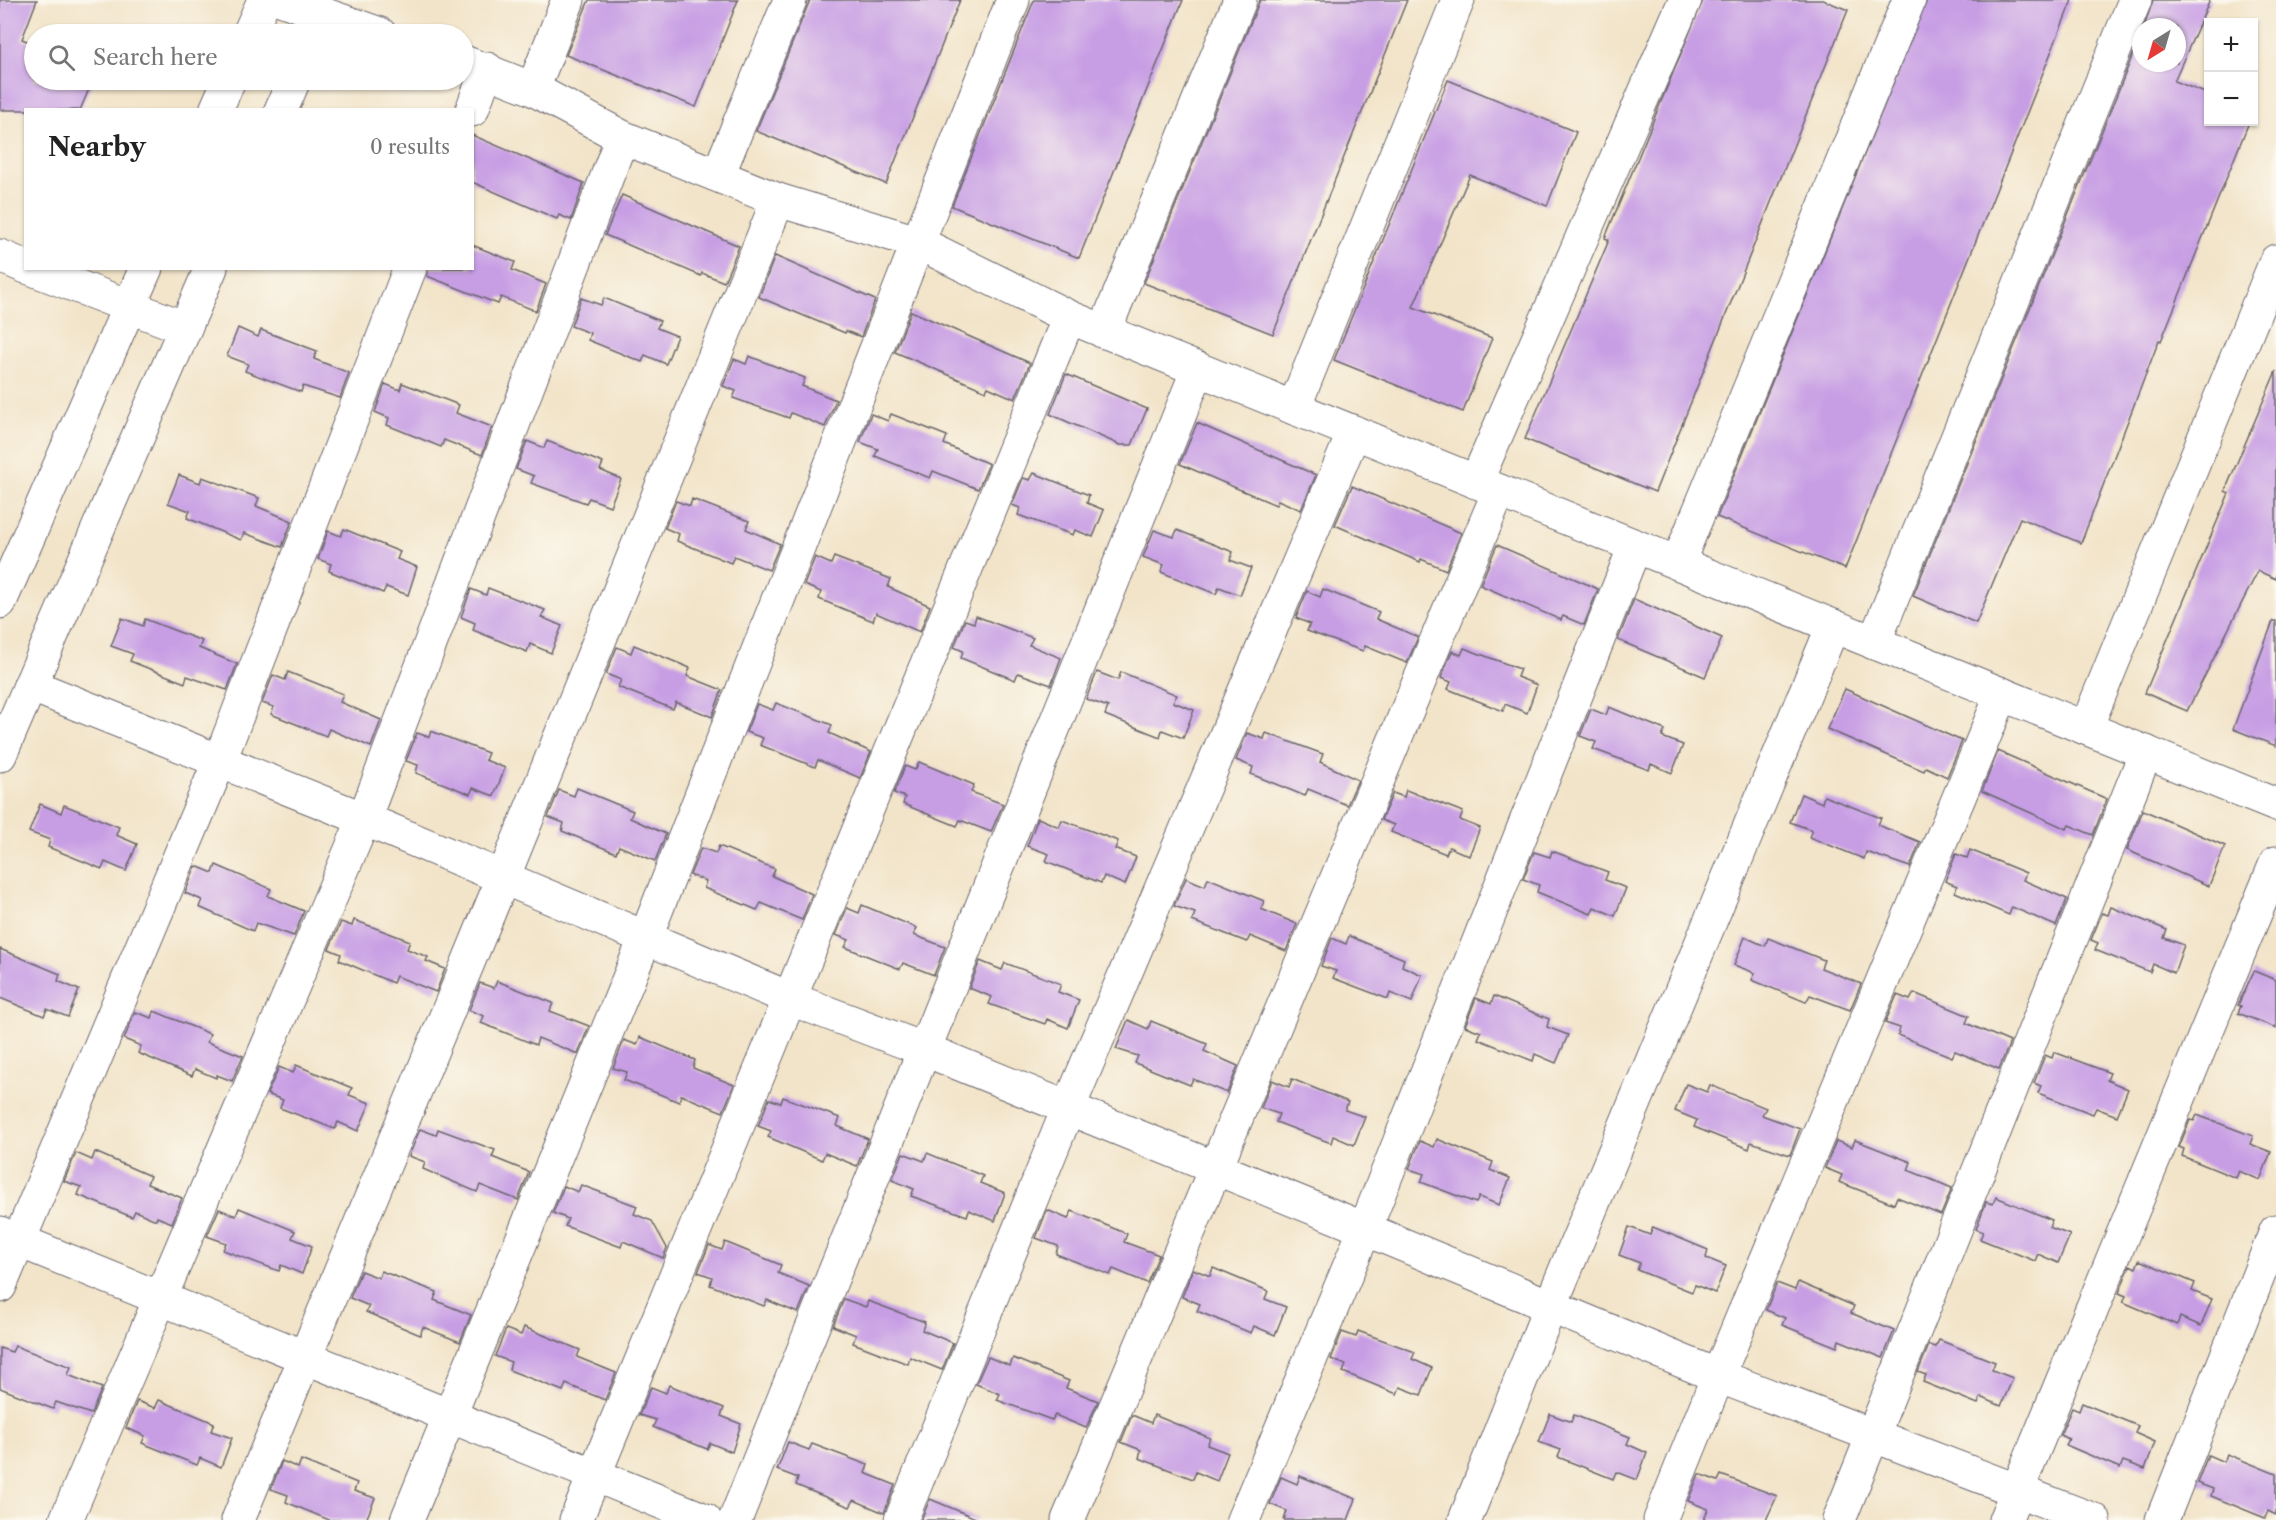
<!DOCTYPE html>
<meta charset="utf-8">
<style>
:root{--surface:#fff;--page:#f2f2f2;--text:#222;--muted:#767676;--line:#e0e0e0}
body{margin:0;font-family:"Libre Caslon Text",serif;background:var(--page);color:var(--text)}
.controls{position:absolute;right:18px;top:18px;display:grid;overflow:hidden;border-radius:0px;box-shadow:0 2px 4px #0004}
.controls button{width:54px;height:54px;display:grid;place-items:center;padding:0;border:0;border-bottom:2px solid var(--line);background:var(--surface);color:var(--text);font:30px sans-serif}
.compass{position:absolute;left:2132px;top:18px;width:54px;height:54px;border-radius:50%;background:var(--surface);box-shadow:0 2px 4px #0004;rotate:217deg}
.list{margin:0;padding:0;list-style:none}
h2{display:flex;justify-content:space-between;align-items:center;height:78px;margin:0;padding:0 24px;font-size:26px}
h2 small{font-size:20px;font-weight:400;color:var(--muted)}
.icon{flex:none;width:33px;height:33px;fill:none;stroke:currentColor;stroke-width:2;stroke-linecap:round;stroke-linejoin:round}
.map{position:relative;flex:none;width:2276px;height:1520px;overflow:hidden}
.search{position:absolute;background:var(--surface);box-shadow:0 2px 4px #0004;left:24px;top:24px;width:450px;height:66px;display:flex;align-items:center;gap:15px;box-sizing:border-box;padding:0 21px;border-radius:33px;color:var(--muted);font-size:22px}
.panel{position:absolute;background:var(--surface);box-shadow:0 2px 4px #0004;left:24px;top:108px;width:450px;height:162px;border-radius:0px}
.map>svg:first-child{display:block}
</style>
<div class="map">
<svg width="2276" height="1520" viewBox="0 0 2276 1520">
<rect width="100%" height="100%" fill="#fbf7ec"/>
<filter id="ink" filterUnits="userSpaceOnUse"><feTurbulence type="fractalNoise" baseFrequency=".0167" numOctaves="2"/><feDisplacementMap in="SourceGraphic" scale="12" xChannelSelector="R" yChannelSelector="G"/><feConvolveMatrix kernelMatrix="1 2 1 2 8 2 1 2 1" color-interpolation-filters="sRGB"/></filter>
<filter id="wash" filterUnits="userSpaceOnUse"><feTurbulence type="fractalNoise" baseFrequency=".008" numOctaves="4" result="noise"/><feDisplacementMap in="SourceGraphic" scale="24" xChannelSelector="R" yChannelSelector="G"/><feGaussianBlur stdDeviation="1.35" result="paint"/><feColorMatrix in="noise" values="0 0 0 0 0 0 0 0 0 0 0 0 0 0 0 0 0 1.4 0 .05"/><feComposite in="paint" operator="in"/></filter>
<g filter="url(#wash)">
<rect width="100%" height="100%" fill="#f2e4c9"/>
<g id="blocks">
<!-- building -->
<g fill="#c79ee4">
<path d="M0,0H37L22,39L34,44V80H93L80,110H0Z"/>
<path d="M589,0H738L696,107L566,55Z"/>
<path d="M810,0H960L886,184L756,131Z"/>
<path d="M1034,0H1183L1079,258L952,206Z"/>
<path d="M1260,0H1407L1273,334L1144,283Z"/>
<path d="M1703,0H1823L1848,10L1655,492L1525,439L1609,240L1605,238Z"/>
<path d="M1927,0H2072L1845,569L1717,517Z"/>
<path d="M2153,0H2210L2174,81L2208,94V122H2249L2161,341L2159,340L2081,543L2020,518L1976,623L1913,596L2141,35V63H2177V27H2144Z"/>
<path d="M1448,80L1576,132L1547,206L1470,175L1413,307L1492,338L1463,412L1334,360Z"/>
<path d="M472,135L584,183L571,220L559,215L557,219L472,182Z"/>
<path d="M622,195L739,246L724,282L702,273L701,276L605,235Z"/>
<path d="M472,245L515,262L512,270L546,284L536,311L501,297L498,304L427,276L428,268H472Z"/>
<path d="M775,256L875,300L861,337L846,331L845,333L759,297Z"/>
<path d="M581,298L601,305L604,298L660,321L657,328L677,336L666,364L645,355L642,362L588,340L590,333L571,326Z"/>
<path d="M911,311L1030,363L1015,399L988,387L986,391L895,352Z"/>
<path d="M238,328L258,337L261,330L317,351L314,359L349,373L340,398L303,386L301,392L245,371L248,364L227,356Z"/>
<path d="M749,356L805,378L802,386L836,400L825,427L791,413L789,418L733,398L736,391L723,386L734,359L746,364Z"/>
<path d="M2276,371V579L2258,571L2187,711L2145,693L2229,493L2225,491Z"/>
<path d="M1066,374L1147,409L1132,445H1120L1050,414Z"/>
<path d="M402,383L459,405L456,413L492,427L482,455L444,440L441,447L387,425L389,418L375,412L385,384L400,390Z"/>
<path d="M871,414L888,421L891,414L947,436L944,444L989,464L978,489L933,471L930,478L875,456L878,449L860,442Z"/>
<path d="M1197,423L1316,475L1301,510L1278,500L1276,505L1180,464Z"/>
<path d="M527,441L544,448L547,441L603,463L600,470L621,479L610,506L589,498L586,503L531,483L534,476L516,469Z"/>
<path d="M1034,473L1089,495L1087,503L1104,510L1093,537L1075,530L1073,535L1018,515L1020,508L1012,505L1023,478L1030,480Z"/>
<path d="M179,475L200,483L202,477L259,498L256,506L292,521L282,547L244,533L241,540L187,518L190,511L168,503Z"/>
<path d="M1352,486L1461,533L1446,570L1421,559L1420,562L1335,525Z"/>
<path d="M692,499L749,521L746,529L780,544L769,570L734,556L731,563L677,541L679,534L665,528L676,501L690,506Z"/>
<path d="M344,529L400,552L397,559L417,567L408,595L386,587L383,593L329,571L331,564L318,559L328,531L341,536Z"/>
<path d="M1154,530L1174,537L1177,530L1233,552L1230,560L1251,568L1240,595L1219,587L1216,594L1161,572L1164,565L1143,557Z"/>
<path d="M1497,545L1598,589L1584,625L1563,616L1561,620L1480,585Z"/>
<path d="M815,557L831,564L834,557L891,579L888,587L930,606L920,632L876,613L873,621L819,599L821,592L804,585Z"/>
<path d="M488,588L545,610L541,617L562,626L551,653L530,644L527,652L473,630L475,623L461,617L471,589L486,595Z"/>
<path d="M1323,589L1379,612L1376,619L1418,637L1407,663L1365,646L1363,651L1307,631L1310,624L1296,618L1307,591L1320,597Z"/>
<path d="M1634,599L1722,638L1705,677L1618,640Z"/>
<path d="M976,616L1033,638L1029,645L1061,658L1051,685L1018,673L1015,680L961,658L963,651L954,647L965,620L974,623Z"/>
<path d="M122,618L143,626L145,619L202,641L199,648L237,664L227,690L187,676L185,683L130,661L133,654L111,646Z"/>
<path d="M2273,621H2276V746L2233,729Z"/>
<path d="M634,645L690,668L687,676L722,690L712,717L676,702L673,709L618,687L621,680L606,674L617,647L631,653Z"/>
<path d="M1464,648L1520,669L1517,677L1537,685L1527,713L1505,704L1503,711L1448,689L1451,682L1441,678L1452,651L1461,655Z"/>
<path d="M288,672L343,694L340,702L381,720L371,747L329,729L326,736L271,714L274,707L262,703L273,675L285,680Z"/>
<path d="M1097,672L1118,680L1121,672L1177,695L1173,702L1194,710L1183,738L1162,730L1160,737L1105,715L1108,707L1086,699Z"/>
<path d="M1845,689L1962,741L1947,777L1926,767L1924,771L1827,729Z"/>
<path d="M776,703L832,725L829,733L871,752L860,778L818,760L815,767L760,745L763,738L746,732L757,704L773,710Z"/>
<path d="M1609,707L1665,730L1662,737L1683,745L1672,773L1651,764L1649,770L1593,749L1596,742L1580,736L1591,709L1606,715Z"/>
<path d="M431,731L488,753L485,760L505,768L494,796L473,788L470,794L416,773L418,765L406,761L417,733L429,737Z"/>
<path d="M1247,733L1264,739L1266,733L1323,754L1320,762L1358,780L1347,805L1308,789L1305,796L1251,774L1253,767L1236,760Z"/>
<path d="M1998,751L2107,799L2093,835L2069,825L2067,829L1982,791Z"/>
<path d="M919,762L974,785L971,792L1003,804L991,832L960,820L957,826L903,804L905,797L894,793L905,766L915,770Z"/>
<path d="M577,788L633,811L630,818L666,834L655,861L619,846L616,853L562,831L564,823L548,817L559,790L574,796Z"/>
<path d="M1406,790L1463,812L1460,820L1480,828L1469,856L1449,847L1446,854L1391,832L1394,825L1381,820L1393,793L1404,797Z"/>
<path d="M1801,794L1822,803L1824,796L1881,818L1878,825L1920,842L1910,867L1866,852L1864,859L1809,837L1812,830L1790,822Z"/>
<path d="M40,804L61,813L64,805L119,827L116,835L137,844L126,871L105,862L102,869L48,847L50,840L29,832Z"/>
<path d="M2143,810L2225,846L2209,886L2127,850Z"/>
<path d="M1038,818L1059,827L1062,820L1118,841L1115,849L1136,857L1125,885L1104,876L1101,883L1046,861L1049,854L1027,846Z"/>
<path d="M719,846L775,869L772,876L812,894L802,920L761,903L757,910L704,888L706,881L690,875L701,848L716,853Z"/>
<path d="M1970,850L2026,873L2023,880L2067,899L2056,926L2012,907L2009,915L1955,892L1957,886L1945,881L1956,854L1967,858Z"/>
<path d="M1552,851L1608,872L1605,880L1626,888L1615,916L1594,907L1591,914L1537,892L1539,885L1523,879L1534,852L1550,857Z"/>
<path d="M216,865L271,889L268,896L304,911L294,936L256,923L253,931L199,907L202,900L185,893L196,866L213,873Z"/>
<path d="M1186,878L1205,886L1208,878L1264,901L1261,909L1297,924L1286,951L1250,936L1247,942L1192,921L1195,913L1174,906Z"/>
<path d="M862,905L917,928L914,935L945,947L934,975L903,963L900,969L845,947L849,940L836,935L847,908L859,913Z"/>
<path d="M2111,907L2167,930L2164,938L2184,945L2174,973L2153,964L2150,972L2095,950L2098,943L2091,940L2102,913L2108,915Z"/>
<path d="M354,920L410,941L407,949L428,957L426,961L445,969L436,992L396,976L393,983L339,960L341,954L329,949L341,922L352,926Z"/>
<path d="M1349,936L1404,959L1402,966L1422,975L1412,1002L1390,993L1388,999L1333,978L1336,971L1321,966L1332,938L1346,944Z"/>
<path d="M1745,937L1765,946L1768,938L1824,960L1821,968L1861,984L1850,1010L1810,995L1806,1002L1752,980L1755,973L1734,965Z"/>
<path d="M0,949L60,974L58,981L79,990L68,1017L47,1009L44,1016L0,998Z"/>
<path d="M980,961L1002,970L1005,963L1061,984L1058,992L1079,1000L1068,1028L1047,1019L1045,1024L989,1004L992,997L969,988Z"/>
<path d="M2254,971L2276,980V1028L2238,1013L2241,1006L2238,1005Z"/>
<path d="M497,981L553,1003L550,1011L589,1026L578,1054L538,1038L536,1045L481,1023L484,1016L469,1010L480,983L494,988Z"/>
<path d="M1914,993L1969,1016L1966,1023L2010,1042L1999,1069L1955,1051L1952,1057L1898,1035L1900,1028L1885,1023L1897,995L1910,1000Z"/>
<path d="M1494,996L1549,1019L1547,1027L1568,1035L1556,1063L1535,1054L1533,1061L1478,1039L1481,1032L1465,1026L1476,998L1491,1004Z"/>
<path d="M154,1011L210,1034L207,1042L243,1056L232,1081L217,1075L216,1078L195,1069L192,1076L138,1053L141,1046L124,1039L135,1012L152,1018Z"/>
<path d="M1128,1020L1148,1029L1151,1021L1207,1044L1204,1051L1238,1066L1227,1093L1193,1079L1190,1085L1135,1063L1138,1056L1116,1049Z"/>
<path d="M640,1037L695,1060L693,1068L734,1085L723,1112L681,1095L679,1102L624,1080L627,1072L613,1068L624,1040L637,1045Z"/>
<path d="M2054,1052L2110,1073L2107,1080L2128,1089L2117,1116L2096,1108L2093,1114L2038,1093L2041,1086L2034,1083L2045,1055L2052,1058Z"/>
<path d="M296,1065L352,1088L349,1095L370,1103L358,1131L338,1122L335,1129L280,1108L283,1100L267,1094L279,1067L293,1073Z"/>
<path d="M1292,1079L1348,1102L1345,1110L1365,1117L1354,1145L1333,1136L1331,1143L1276,1122L1279,1114L1261,1108L1272,1080L1289,1087Z"/>
<path d="M1686,1084L1707,1092L1710,1085L1766,1108L1762,1115L1800,1129L1790,1155L1751,1142L1749,1149L1694,1127L1697,1120L1675,1111Z"/>
<path d="M783,1097L840,1118L837,1126L868,1139L857,1166L825,1153L822,1160L768,1137L771,1131L758,1126L769,1099L781,1103Z"/>
<path d="M2197,1115L2253,1136L2250,1144L2271,1152L2260,1180L2239,1171L2236,1178L2182,1156L2184,1149L2179,1147L2190,1120L2194,1121Z"/>
<path d="M420,1129L436,1135L438,1129L495,1150L492,1157L529,1172L518,1200L480,1185L477,1192L423,1169L425,1162L409,1156Z"/>
<path d="M1437,1139L1493,1162L1490,1170L1510,1178L1499,1205L1479,1197L1476,1203L1421,1182L1424,1174L1409,1169L1420,1141L1434,1147Z"/>
<path d="M1855,1140L1911,1162L1908,1170L1952,1188L1941,1215L1897,1197L1894,1204L1839,1182L1842,1175L1825,1168L1836,1141L1852,1147Z"/>
<path d="M95,1152L150,1176L147,1184L182,1198L172,1223L157,1217L156,1220L135,1211L132,1217L78,1195L81,1187L64,1181L76,1153L92,1160Z"/>
<path d="M903,1153L924,1161L927,1153L983,1176L980,1183L1005,1193L995,1221L969,1210L967,1216L911,1196L914,1189L892,1180Z"/>
<path d="M581,1185L637,1206L634,1214L652,1221L667,1248L663,1258L623,1241L621,1247L565,1226L568,1219L553,1213L564,1186L578,1192Z"/>
<path d="M1996,1197L2052,1220L2049,1227L2070,1235L2058,1263L2038,1254L2035,1261L1980,1239L1983,1232L1976,1229L1986,1202L1993,1204Z"/>
<path d="M239,1208L295,1231L292,1238L312,1246L302,1274L281,1265L279,1271L223,1250L226,1243L207,1236L219,1209L236,1216Z"/>
<path d="M1047,1210L1068,1219L1072,1211L1127,1234L1124,1242L1159,1255L1147,1283L1113,1269L1110,1275L1056,1254L1058,1246L1036,1238Z"/>
<path d="M1629,1227L1650,1235L1653,1227L1708,1250L1706,1258L1726,1266L1715,1293L1695,1285L1692,1292L1637,1270L1640,1263L1619,1255Z"/>
<path d="M725,1242L781,1265L778,1273L809,1286L798,1313L767,1300L764,1306L710,1285L712,1277L698,1272L709,1245L722,1250Z"/>
<path d="M2139,1260L2195,1283L2192,1291L2212,1299L2201,1326L2180,1317L2177,1325L2123,1302L2126,1296L2119,1293L2130,1265L2136,1268Z"/>
<path d="M1213,1268L1268,1291L1265,1299L1286,1307L1275,1335L1254,1326L1251,1333L1197,1311L1200,1304L1182,1297L1193,1269L1210,1276Z"/>
<path d="M361,1271L379,1278L381,1271L437,1292L434,1300L471,1315L460,1342L423,1327L420,1335L366,1312L369,1306L350,1298Z"/>
<path d="M1798,1282L1854,1306L1851,1313L1894,1331L1883,1358L1839,1340L1837,1347L1782,1325L1785,1318L1766,1310L1777,1283L1795,1290Z"/>
<path d="M844,1299L866,1307L868,1301L925,1322L922,1330L953,1343L942,1370L910,1357L908,1364L853,1343L856,1335L833,1326Z"/>
<path d="M524,1327L580,1350L577,1357L616,1373L605,1400L566,1384L563,1391L509,1370L511,1362L495,1356L506,1329L521,1335Z"/>
<path d="M1358,1331L1415,1352L1412,1359L1432,1368L1421,1395L1400,1387L1397,1394L1343,1372L1346,1365L1331,1359L1342,1332L1356,1337Z"/>
<path d="M1939,1340L1995,1362L1992,1370L2013,1378L2001,1406L1981,1397L1978,1404L1923,1382L1926,1375L1918,1372L1929,1345L1936,1347Z"/>
<path d="M15,1346L71,1367L68,1375L102,1388L91,1414L56,1402L53,1409L0,1388V1348L12,1352Z"/>
<path d="M988,1357L1010,1366L1013,1358L1069,1381L1066,1388L1098,1401L1086,1428L1055,1415L1052,1420L997,1400L1000,1394L976,1384Z"/>
<path d="M669,1385L724,1408L721,1416L741,1424L732,1452L710,1443L707,1449L653,1427L656,1420L639,1415L651,1387L666,1393Z"/>
<path d="M159,1400L214,1423L211,1431L232,1438L221,1467L200,1458L197,1465L142,1443L145,1436L126,1428L137,1401L155,1408Z"/>
<path d="M2082,1403L2138,1426L2135,1433L2155,1442L2145,1469L2123,1461L2120,1468L2066,1445L2069,1439L2060,1435L2072,1408L2079,1411Z"/>
<path d="M1550,1414L1571,1422L1574,1415L1630,1437L1627,1444L1647,1453L1637,1480L1616,1472L1613,1479L1558,1457L1561,1450L1539,1442Z"/>
<path d="M1132,1415L1151,1423L1154,1415L1210,1438L1207,1445L1228,1453L1217,1481L1196,1472L1193,1479L1139,1458L1141,1450L1121,1442Z"/>
<path d="M788,1442L809,1450L812,1444L868,1465L865,1473L895,1485L884,1513L854,1500L850,1507L796,1485L798,1478L777,1470Z"/>
<path d="M2227,1454L2276,1474V1515L2268,1511L2265,1518L2211,1496L2213,1489L2197,1483L2208,1455L2224,1462Z"/>
<path d="M301,1460L357,1483L354,1491L375,1498L366,1520H329L286,1502L288,1495L271,1489L282,1461L298,1468Z"/>
<path d="M1699,1474L1718,1481L1721,1475L1777,1496L1766,1520H1704L1708,1509L1688,1501Z"/>
<path d="M1300,1476L1356,1499L1348,1520H1284L1287,1511L1270,1504L1281,1477L1297,1484Z"/>
<path d="M930,1499L978,1519V1520H921Z"/>
</g>
</g>
</g>
<g filter="url(#ink)">
<use href="#blocks" fill-opacity="0" stroke="#6b666d" stroke-width="1.5"/>
<g fill="none" stroke-linecap="round" stroke-linejoin="round">
<defs>
<g id="minor">
<path d="M533,89L568,0"/>
<path d="M472,110L487,69"/>
<path d="M718,175L790,0"/>
<path d="M1104,332L1240,0"/>
<path d="M1294,408L1458,0"/>
<path d="M1476,482L1685,0"/>
<path d="M1678,563L1909,0"/>
<path d="M1874,643L2135,0"/>
<path d="M30,685L364,819L791,999L923,1049L1365,1229L1718,1376L2094,1520"/>
<path d="M2086,728L2276,261"/>
<path d="M0,1233L705,1520"/>
<path d="M0,1286L220,760L410,268"/>
<path d="M66,1520L364,819L622,137"/>
<path d="M238,1520L503,878L778,200"/>
<path d="M407,1520L645,939L1013,0"/>
<path d="M576,1520L1069,317"/>
<path d="M735,1520L1198,369"/>
<path d="M901,1520L1068,1109L1354,432"/>
<path d="M1068,1520L1499,491"/>
<path d="M1243,1520L1365,1229L1635,546"/>
<path d="M1465,1520L1550,1307L1833,626"/>
<path d="M1660,1520L1718,1376L2002,694"/>
<path d="M1839,1520L2146,752"/>
<path d="M2005,1520L2276,863"/>
<path d="M2162,1520L2276,1231"/>
</g>
<g id="tertiary">
<path d="M283,0L380,34"/>
<path d="M249,34L264,0"/>
<path d="M464,62L533,89L622,137L778,200L917,242L1069,317L2276,805"/>
<path d="M216,110L229,80"/>
<path d="M281,110L294,80"/>
<path d="M0,256L26,267"/>
<path d="M30,268L185,328"/>
<path d="M0,602L146,268"/>
<path d="M0,755L211,268"/>
</g>
</defs>
<!-- minor casing -->
<use href="#minor" stroke="#6b666d" stroke-width="35"/>
<!-- tertiary casing -->
<use href="#tertiary" stroke="#6b666d" stroke-width="35"/>
<!-- minor -->
<use href="#minor" stroke="#fff" stroke-width="33"/>
<!-- tertiary -->
<use href="#tertiary" stroke="#fff" stroke-width="33"/>
</g>
</g>
</svg>
<div class="controls">
<button>+</button>
<button>−</button>
</div>
<svg class="compass" viewBox="-18 -18 36 36"><path d="M0-13l5 13h-10z" fill="#e53935"/><path d="M0 13l5-13h-10z" fill="#767676"/></svg>
<div class="search"><svg class="icon" aria-label="search" viewBox="0 0 24 24"><circle cx="10" cy="10" r="6"/><path d="M15 15l6 6"/></svg>Search here</div>
<section class="panel">
<h2>Nearby<small>0 results</small></h2>
<ul class="list">
</ul>
</section>
</div>
